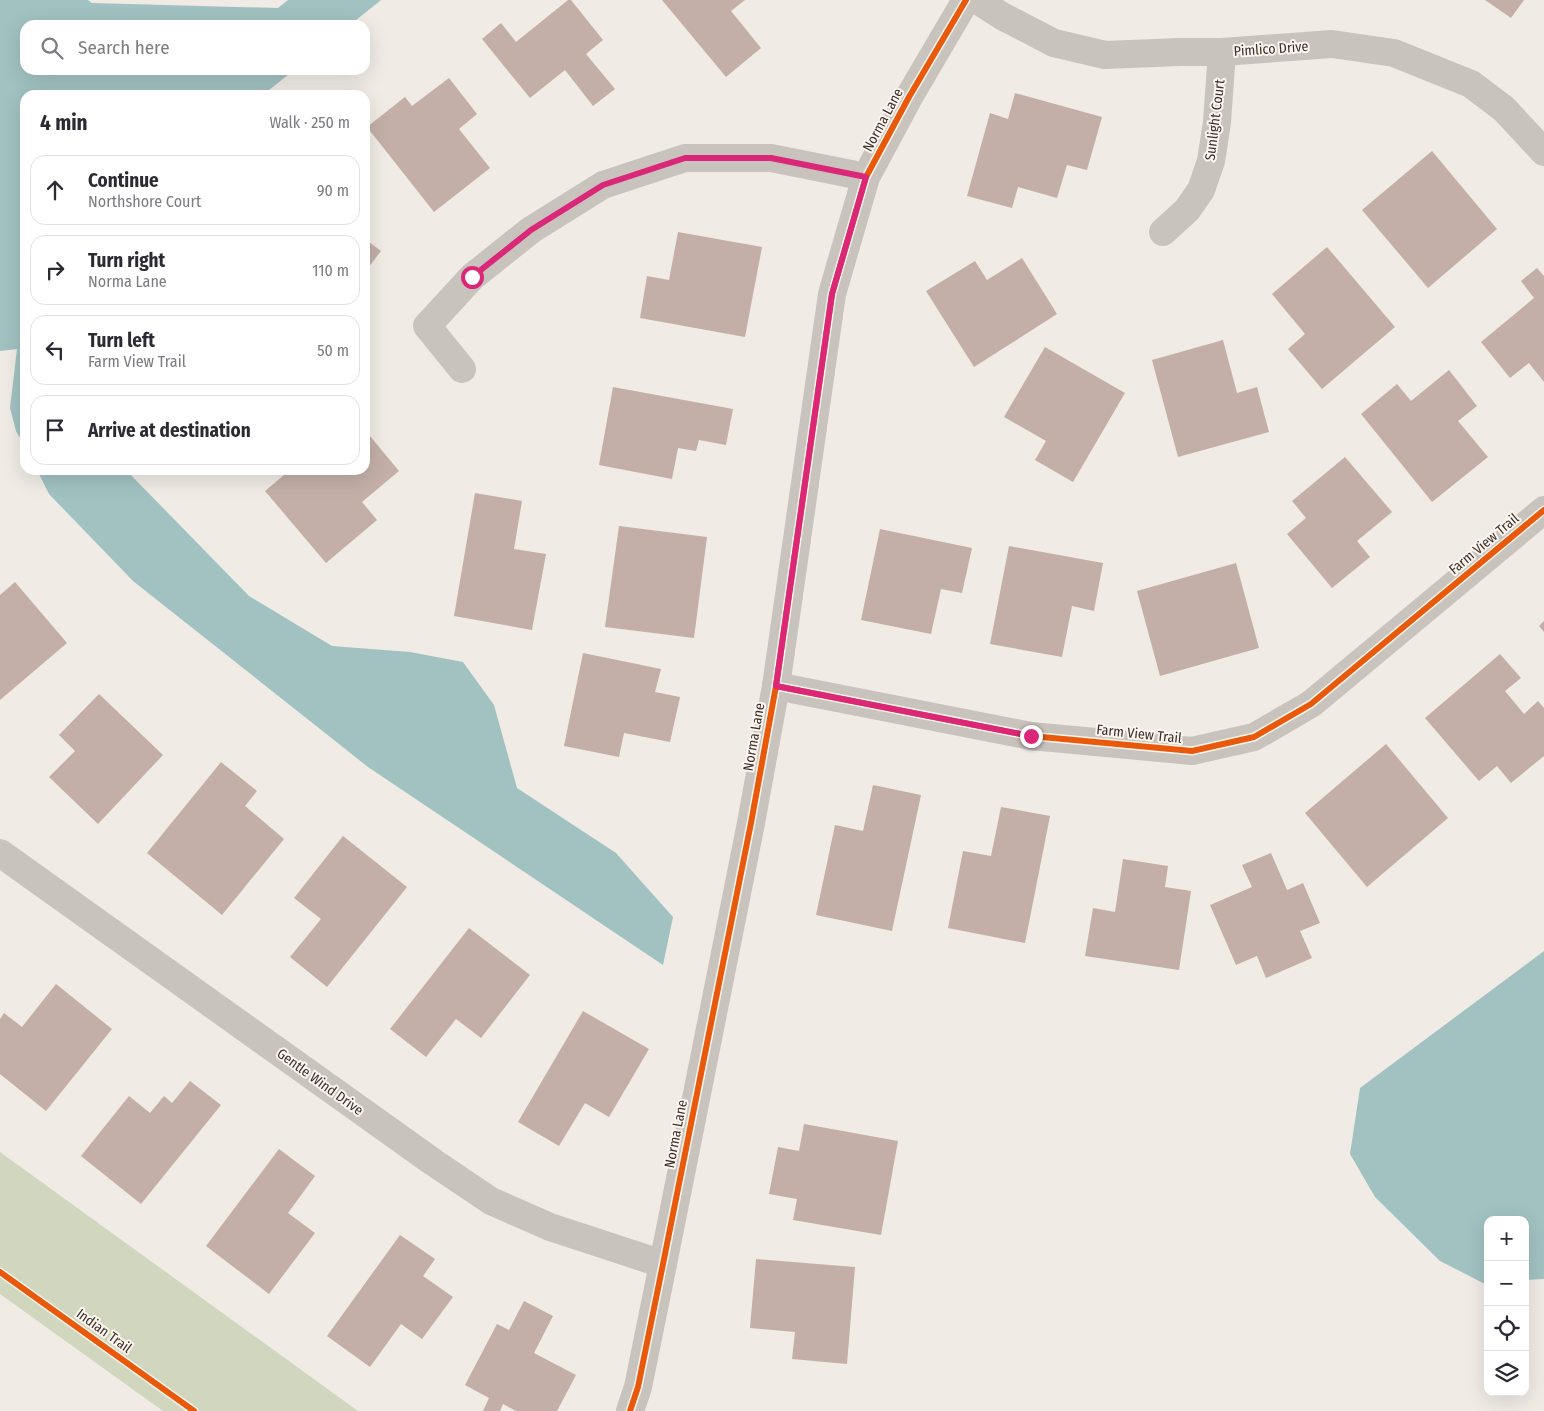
<!DOCTYPE html>
<meta charset="utf-8">
<style>
:root{--surface:#fff;--page:#f2f2f3;--text:#2b2b33;--muted:#7c7c81;--line:#e1e1e2}
body{margin:0;font-family:"Fira Sans Condensed",sans-serif;background:var(--page);color:var(--text)}
.controls{position:absolute;right:15px;bottom:15px;display:grid;overflow:hidden;border-radius:10px;box-shadow:0 5px 20px #0002}
.controls button{width:45px;height:45px;display:grid;place-items:center;padding:0;border:0;border-bottom:1px solid var(--line);background:var(--surface);color:var(--text);font:25px sans-serif}
.stop{position:absolute;width:15px;height:15px;margin:-11px;border:4px solid #db2777;border-radius:50%;background:#fff}
.stop.end{background:#db2777;border-color:#fff;box-shadow:0 1px 5px #0008}
.list{margin:0;padding:0;list-style:none}
h2{display:flex;justify-content:space-between;align-items:center;height:65px;margin:0;padding:0 20px;font-size:21px}
h2 small{font-size:16px;font-weight:400;color:var(--muted)}
.list li{display:grid;grid-template-columns:32px 1fr auto;gap:15px;align-items:center;box-sizing:border-box;height:70px;margin:0 10px 10px;padding:0 10px;border:1px solid var(--line);border-radius:15px}
.list b{display:block;font-size:19px;white-space:nowrap}
.list p{margin:0;font-size:16px;white-space:nowrap;color:var(--muted)}
.list em{font-size:16px;font-style:normal;color:var(--muted)}
.icon{flex:none;width:28px;height:28px;fill:none;stroke:currentColor;stroke-width:2;stroke-linecap:round;stroke-linejoin:round}
.map{position:relative;flex:none;width:1544px;height:1411px;overflow:hidden}
.search{position:absolute;background:var(--surface);box-shadow:0 5px 20px #0002;left:20px;top:20px;width:350px;height:55px;display:flex;align-items:center;gap:12px;box-sizing:border-box;padding:0 18px;border-radius:15px;color:var(--muted);font-size:19px}
.panel{position:absolute;background:var(--surface);box-shadow:0 5px 20px #0002;left:20px;top:90px;width:350px;height:385px;border-radius:15px}
.map>svg:first-child{display:block}
</style>
<div class="map">
<svg width="1544" height="1411" viewBox="0 0 1544 1411">
<rect width="100%" height="100%" fill="#f0ebe5"/>
<!-- green -->
<path fill="#d1d6bf" d="M0,1152L358,1411H163L0,1294Z"/>
<!-- water -->
<g fill="#a1c2c1">
<path d="M0,0H88L92,3L278,8L288,0H381L350,25H25V70H294L263,95H25V447L16,431L10,408L17,349L0,351Z"/>
<path d="M37,470H126L249,596L332,646L410,652L463,662L494,705L517,788L616,853L673,917L663,965L368,767L133,581L49,494Z"/>
<path d="M1544,951V1279L1525,1280V1220H1488V1284H1485L1440,1261L1375,1197L1350,1154L1360,1088Z"/>
</g>
<!-- building -->
<g fill="#c3afa7">
<path d="M568,0H571L603,40L586,54L615,89L593,106L565,70L530,98L482,39L501,23L516,42Z"/>
<path d="M662,0H745L731,11L761,48L726,77Z"/>
<path d="M1485,0H1524L1511,18Z"/>
<path d="M449,78L477,114L459,129L490,168L434,212L367,127L405,97L412,106Z"/>
<path d="M1015,93L1102,117L1087,170L1067,165L1057,198L1018,187L1012,208L967,196L990,113L1008,119Z"/>
<path d="M1432,151L1497,229L1428,288L1362,210Z"/>
<path d="M678,232L762,247L745,337L640,318L647,276L669,280Z"/>
<path d="M365,239L381,251L365,272Z"/>
<path d="M1327,247L1395,327L1322,389L1288,349L1305,334L1272,294Z"/>
<path d="M1022,258L1057,314L974,367L926,291L975,261L987,280Z"/>
<path d="M1537,268L1544,276V382L1529,363L1510,378L1481,342L1534,298L1521,281Z"/>
<path d="M1223,340L1237,393L1257,387L1269,432L1178,457L1152,360Z"/>
<path d="M1045,347L1125,393L1073,482L1035,460L1046,441L1004,417Z"/>
<path d="M1449,370L1477,406L1458,421L1488,457L1432,502L1361,414L1397,384L1411,401Z"/>
<path d="M613,387L733,409L726,445L699,440L696,451L678,448L672,479L599,465Z"/>
<path d="M365,430L399,471L362,502L377,520L326,563L265,491L290,470H365Z"/>
<path d="M1345,457L1392,512L1357,541L1370,557L1332,588L1287,534L1306,518L1292,501Z"/>
<path d="M475,493L522,501L514,549L546,554L532,630L454,616Z"/>
<path d="M619,526L707,537L694,638L605,627Z"/>
<path d="M880,529L972,548L962,593L941,589L931,634L861,620Z"/>
<path d="M1009,546L1103,563L1094,611L1072,606L1062,657L990,644Z"/>
<path d="M1236,563L1259,648L1160,676L1137,591Z"/>
<path d="M15,582L67,643L0,700V595Z"/>
<path d="M1544,621V632L1539,626Z"/>
<path d="M583,653L661,669L655,692L680,697L670,742L624,733L619,757L564,746Z"/>
<path d="M1500,654L1521,678L1505,691L1524,714L1538,701L1544,708V756L1511,783L1497,766L1479,781L1425,718Z"/>
<path d="M99,694L163,755L98,824L49,777L75,751L59,735Z"/>
<path d="M1386,744L1448,818L1367,887L1305,813Z"/>
<path d="M221,762L257,791L245,806L284,839L222,915L147,853Z"/>
<path d="M873,785L921,795L892,931L816,915L835,825L863,831Z"/>
<path d="M1001,807L1050,816L1025,943L948,928L963,851L991,856Z"/>
<path d="M343,836L407,887L327,987L290,957L321,919L294,898Z"/>
<path d="M1271,853L1287,890L1303,883L1320,923L1300,931L1312,958L1266,978L1257,956L1236,965L1210,905L1252,887L1242,865Z"/>
<path d="M1123,859L1168,866L1165,887L1191,891L1179,970L1085,956L1093,908L1115,912Z"/>
<path d="M469,928L530,975L481,1038L456,1019L426,1057L390,1029Z"/>
<path d="M56,984L112,1029L46,1111L0,1074V1019L4,1013L22,1027Z"/>
<path d="M583,1011L649,1049L609,1117L585,1103L559,1146L518,1122Z"/>
<path d="M190,1081L221,1105L141,1204L81,1156L129,1096L150,1113L164,1096L172,1103Z"/>
<path d="M804,1124L898,1141L881,1235L793,1220L797,1199L769,1194L778,1147L799,1151Z"/>
<path d="M279,1149L315,1176L288,1213L315,1233L269,1294L206,1246Z"/>
<path d="M400,1235L435,1259L423,1276L453,1297L422,1339L401,1324L370,1367L327,1336Z"/>
<path d="M756,1259L855,1267L847,1364L792,1359L795,1332L750,1328Z"/>
<path d="M524,1301L553,1316L534,1353L576,1375L557,1411H516L503,1404L500,1411H483L489,1398L465,1385L497,1324L509,1330Z"/>
</g>
<g fill="none" stroke-linecap="round" stroke-linejoin="round">
<!-- minor -->
<g stroke="#c9c3be" stroke-width="28">
<path d="M977,0L1002,16L1054,43L1105,55L1180,52H1222L1332,44L1394,53L1471,84L1504,109L1544,152"/>
<path d="M1163,232L1187,210L1201,190L1211,161L1217,122L1222,52"/>
<path d="M462,369L427,326L472,277L531,230L603,185L685,158H771L866,177"/>
<path d="M776,686L1031,736L1192,751L1254,737L1311,704L1544,510"/>
<path d="M0,853L433,1162L491,1201L550,1227L663,1264"/>
<path d="M630,1411L638,1387L663,1264L751,823L776,686L832,294L866,177L909,97L966,0"/>
</g>
<defs>
<g id="cycleway">
<path d="M776,686L1031,736L1192,751L1254,737L1311,704L1544,510"/>
<path d="M0,1272L194,1411"/>
<path d="M630,1411L638,1387L663,1264L751,823L776,686L832,294L866,177L909,97L966,0"/>
</g>
</defs>
<!-- cycleway casing -->
<use href="#cycleway" stroke="#fbf5ee" stroke-width="9"/>
<!-- cycleway -->
<use href="#cycleway" stroke="#e8590c" stroke-width="6"/>
</g>
<g fill="none" stroke-linecap="round" stroke-linejoin="round">
<!-- route -->
<path stroke="#db2777" stroke-width="6" d="M472,277L531,230L603,185L685,158H771L866,177L832,294L776,686L1031,736"/>
</g>
<g text-anchor="middle" dominant-baseline="central" stroke-width="4" stroke-linejoin="round" paint-order="stroke">
<!-- street labels -->
<g font-size="14" fill="#3b302b" stroke="#fbf5ee">
<text transform="translate(1271 49) rotate(-4)">Pimlico Drive</text>
<text transform="translate(883 120) rotate(-62)">Norma Lane</text>
<text transform="translate(1215 120) rotate(-83)">Sunlight Court</text>
<text transform="translate(1484 544) rotate(-40)">Farm View Trail</text>
<text transform="translate(1139 734) rotate(6)">Farm View Trail</text>
<text transform="translate(754 737) rotate(-80)">Norma Lane</text>
<text transform="translate(320 1082) rotate(36)">Gentle Wind Drive</text>
<text transform="translate(676 1134) rotate(-79)">Norma Lane</text>
<text transform="translate(104 1331) rotate(36)">Indian Trail</text>
</g>
</g>
</svg>
<div class="controls">
<button>+</button>
<button>−</button>
<button><svg class="icon" aria-label="locate" viewBox="0 0 24 24"><circle cx="12" cy="12" r="6"/><path d="M12 2v4M12 18v4M2 12h4M18 12h4"/></svg></button>
<button><svg class="icon" aria-label="layers" viewBox="0 0 24 24"><path d="M12 4l9 5-9 5-9-5zM3 14l9 5 9-5"/></svg></button>
</div>
<div class="stop" style="left:472px;top:277px"></div>
<div class="stop end" style="left:1031px;top:736px"></div>
<div class="search"><svg class="icon" aria-label="search" viewBox="0 0 24 24"><circle cx="10" cy="10" r="6"/><path d="M15 15l6 6"/></svg>Search here</div>
<section class="panel">
<h2>4 min<small>Walk · 250 m</small></h2>
<ul class="list">
<li><svg class="icon" aria-label="ahead" viewBox="0 0 24 24"><path d="M12 20V5M6 11l6-6 6 6"/></svg><div><b>Continue</b><p>Northshore Court</p></div><em>90 m</em></li>
<li><svg class="icon" aria-label="right" viewBox="0 0 24 24"><path d="M7 20v-9h11M14 6l5 5-5 5"/></svg><div><b>Turn right</b><p>Norma Lane</p></div><em>110 m</em></li>
<li><svg class="icon" aria-label="left" viewBox="0 0 24 24"><path d="M17 20v-9H6M10 6l-5 5 5 5"/></svg><div><b>Turn left</b><p>Farm View Trail</p></div><em>50 m</em></li>
<li><svg class="icon" aria-label="arrive" viewBox="0 0 24 24"><path d="M6 21V4h12l-3 4 3 4H6"/></svg><div><b>Arrive at destination</b></div></li>
</ul>
</section>
</div>
